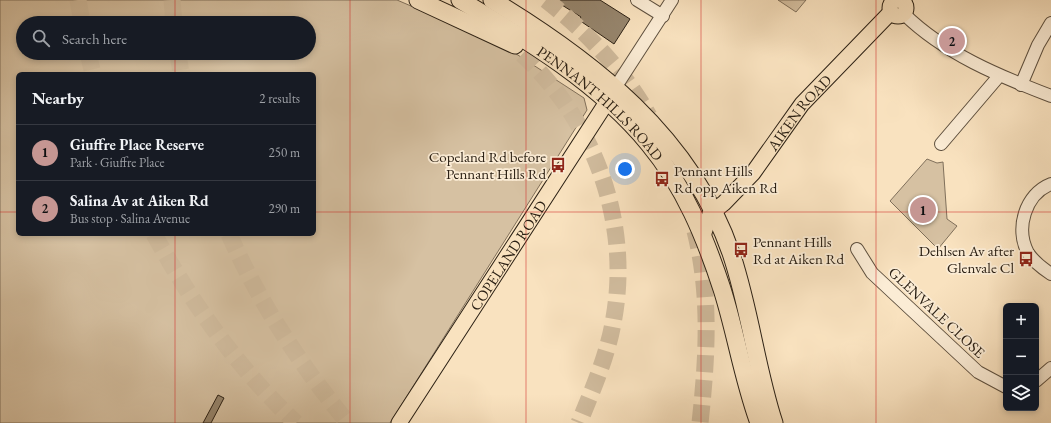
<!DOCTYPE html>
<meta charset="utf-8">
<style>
:root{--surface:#171b24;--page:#20242c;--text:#f1f3f6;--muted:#9ea1a6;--line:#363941;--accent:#c59692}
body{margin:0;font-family:"EB Garamond",serif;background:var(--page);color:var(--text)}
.controls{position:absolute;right:12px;bottom:12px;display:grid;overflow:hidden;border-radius:6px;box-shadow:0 2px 6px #0003}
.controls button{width:36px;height:36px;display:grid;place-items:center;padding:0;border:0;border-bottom:1px solid var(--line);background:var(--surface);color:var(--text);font:20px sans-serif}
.you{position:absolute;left:625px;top:169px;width:14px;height:14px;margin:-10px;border:3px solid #fff;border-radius:50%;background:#1a73e8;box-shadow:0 0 0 6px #1a73e833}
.badge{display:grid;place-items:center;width:26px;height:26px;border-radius:50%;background:var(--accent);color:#111;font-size:13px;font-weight:700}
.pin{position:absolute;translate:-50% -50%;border:2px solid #fff;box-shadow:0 1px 4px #0006}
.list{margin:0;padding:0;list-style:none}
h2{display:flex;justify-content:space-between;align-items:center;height:52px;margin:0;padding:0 16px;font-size:17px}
h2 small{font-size:13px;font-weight:400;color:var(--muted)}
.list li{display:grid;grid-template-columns:26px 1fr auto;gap:12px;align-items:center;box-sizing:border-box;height:56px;padding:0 16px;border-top:1px solid var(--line)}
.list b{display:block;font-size:15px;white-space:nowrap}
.list p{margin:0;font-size:13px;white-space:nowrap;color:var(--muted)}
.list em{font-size:13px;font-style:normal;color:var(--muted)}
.icon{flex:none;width:22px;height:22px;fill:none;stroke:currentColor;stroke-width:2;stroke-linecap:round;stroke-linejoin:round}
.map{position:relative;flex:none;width:1051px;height:423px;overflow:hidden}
.search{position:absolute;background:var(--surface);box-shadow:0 2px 6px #0003;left:16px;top:16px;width:300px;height:44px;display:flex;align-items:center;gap:10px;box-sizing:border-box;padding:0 14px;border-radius:22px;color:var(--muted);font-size:15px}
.panel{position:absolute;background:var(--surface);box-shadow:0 2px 6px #0003;left:16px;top:72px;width:300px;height:164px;border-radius:6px}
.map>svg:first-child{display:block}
</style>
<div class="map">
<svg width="1051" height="423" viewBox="0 0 1051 423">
<rect width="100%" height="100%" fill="#f9e2bf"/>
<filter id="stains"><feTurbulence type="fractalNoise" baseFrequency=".005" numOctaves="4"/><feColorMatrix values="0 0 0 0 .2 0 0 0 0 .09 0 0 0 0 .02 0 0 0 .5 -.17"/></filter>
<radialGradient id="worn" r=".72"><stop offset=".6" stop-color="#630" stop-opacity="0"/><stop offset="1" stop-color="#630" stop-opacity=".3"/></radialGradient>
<!-- green -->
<g fill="#d6c1a2" stroke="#80705b" fill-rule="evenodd">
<path d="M0,0H397L504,46L584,98L587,110L390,423H0ZM23,23H309V53H23ZM18,74H314V234H18Z"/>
<path d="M778,0H806L796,12Z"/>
<path d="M927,159L937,163L943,162L947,219L957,226L938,249L890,201Z"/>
</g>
<!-- building -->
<g fill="#96856d" stroke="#2b2014">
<path d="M554,0H600L630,19L614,44L579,20L581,17Z"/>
<path d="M218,395L224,398L211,423H203Z"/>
</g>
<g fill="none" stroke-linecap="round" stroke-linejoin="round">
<!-- highway-tunnel -->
<g stroke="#d0bb9d" stroke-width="17" stroke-dasharray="17 8" stroke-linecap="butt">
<path d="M78,0L82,23"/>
<path d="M172,0L174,23"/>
<path d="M546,0C587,32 624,71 649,116"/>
<path d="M503,38C588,104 634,216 613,323C607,357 592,391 579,423"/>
<path d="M88,53L93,74"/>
<path d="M178,53L181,74"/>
<path d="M695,231C711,295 707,358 700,423"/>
<path d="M154,234C192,304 238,368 296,423"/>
<path d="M229,234C260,304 300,364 348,423"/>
</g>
<defs>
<g id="minor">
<path d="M637,0L663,16"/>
<path d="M904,14C945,54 999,76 1051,96"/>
<path d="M1021,85L1038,45L1051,23"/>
<path d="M615,88L672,0"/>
<path d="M941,144L999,76"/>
<path d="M1051,184C1025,194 1015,229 1028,253C1034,262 1042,268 1051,274"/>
<path d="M857,249L872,273L978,372L1006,387"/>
<path d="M1036,381L1051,368"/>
</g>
<g id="major">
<circle cx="898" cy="8" r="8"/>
<path id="s1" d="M703,236L710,214L724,203L753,173L802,104L891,12"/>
<path id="s2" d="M399,423L614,91"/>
</g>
<g id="highway">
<path d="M418,0L515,45"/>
<path id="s3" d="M460,0C526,39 600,84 649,144C684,186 705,237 722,289C736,333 743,380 759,423"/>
<path d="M492,0C593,61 691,137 731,253C750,309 756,368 774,423"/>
</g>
</defs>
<!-- minor casing -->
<use href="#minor" stroke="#5e503f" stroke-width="14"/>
<!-- major casing -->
<use href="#major" stroke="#2b2014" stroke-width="17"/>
<!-- highway casing -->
<use href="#highway" stroke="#2b2014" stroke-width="19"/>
<!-- minor -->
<use href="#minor" stroke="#fbecd5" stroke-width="12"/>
<!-- major -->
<use href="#major" stroke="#f9e2bf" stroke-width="15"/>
<!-- highway -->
<use href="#highway" stroke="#f9e2bf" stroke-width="17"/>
</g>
<!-- grid -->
<path fill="none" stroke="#d62828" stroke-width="1" stroke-opacity="0.55" d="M175,0V23M350,0V423M526,0V423M701,0V423M876,0V423M175,53V74M0,212H18M314,212H1051M175,234V423"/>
<!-- icons -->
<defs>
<symbol id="bus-bare" viewBox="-9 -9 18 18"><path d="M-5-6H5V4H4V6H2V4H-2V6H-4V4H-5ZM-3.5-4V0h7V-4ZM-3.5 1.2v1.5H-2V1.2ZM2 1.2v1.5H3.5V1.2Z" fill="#8f2418" stroke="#fbecd5" stroke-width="2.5" paint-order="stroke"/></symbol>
</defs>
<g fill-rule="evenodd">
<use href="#bus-bare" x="547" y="154" width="22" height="22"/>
<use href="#bus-bare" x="651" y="168" width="22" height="22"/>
<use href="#bus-bare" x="730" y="239" width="22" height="22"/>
<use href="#bus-bare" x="1015" y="248" width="22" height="22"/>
</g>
<g text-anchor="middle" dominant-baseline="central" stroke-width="3.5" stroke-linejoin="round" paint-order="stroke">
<!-- street labels -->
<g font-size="15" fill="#2b2014" stroke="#fbecd5">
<text stroke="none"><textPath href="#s3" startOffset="175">PENNANT HILLS ROAD</textPath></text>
<text stroke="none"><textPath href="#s1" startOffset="159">AIKEN ROAD</textPath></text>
<text stroke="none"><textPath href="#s2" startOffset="200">COPELAND ROAD</textPath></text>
<text transform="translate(937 312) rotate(43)">GLENVALE CLOSE</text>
</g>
<!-- poi labels -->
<g font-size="15" fill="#2b2014" stroke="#fbecd5" text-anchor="end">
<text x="546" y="156">Copeland Rd before<tspan x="546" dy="17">Pennant Hills Rd</tspan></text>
<text x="674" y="170" text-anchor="start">Pennant Hills<tspan x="674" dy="17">Rd opp Aiken Rd</tspan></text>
<text x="753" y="241" text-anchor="start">Pennant Hills<tspan x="753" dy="17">Rd at Aiken Rd</tspan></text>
<text x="1014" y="250">Dehlsen Av after<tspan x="1014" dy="17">Glenvale Cl</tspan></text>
</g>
</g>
<rect width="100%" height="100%" filter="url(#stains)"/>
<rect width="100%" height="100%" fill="url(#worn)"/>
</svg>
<div class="controls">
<button>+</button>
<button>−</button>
<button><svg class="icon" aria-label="layers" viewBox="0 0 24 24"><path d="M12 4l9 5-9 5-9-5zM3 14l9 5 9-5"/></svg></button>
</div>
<div class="you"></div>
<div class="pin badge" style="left:923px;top:210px">1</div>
<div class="pin badge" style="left:952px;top:41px">2</div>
<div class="search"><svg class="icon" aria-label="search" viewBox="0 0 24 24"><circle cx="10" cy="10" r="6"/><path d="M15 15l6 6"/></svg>Search here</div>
<section class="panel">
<h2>Nearby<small>2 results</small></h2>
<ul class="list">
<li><span class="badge">1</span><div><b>Giuffre Place Reserve</b><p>Park · Giuffre Place</p></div><em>250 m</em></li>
<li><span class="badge">2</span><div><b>Salina Av at Aiken Rd</b><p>Bus stop · Salina Avenue</p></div><em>290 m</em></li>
</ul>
</section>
</div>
